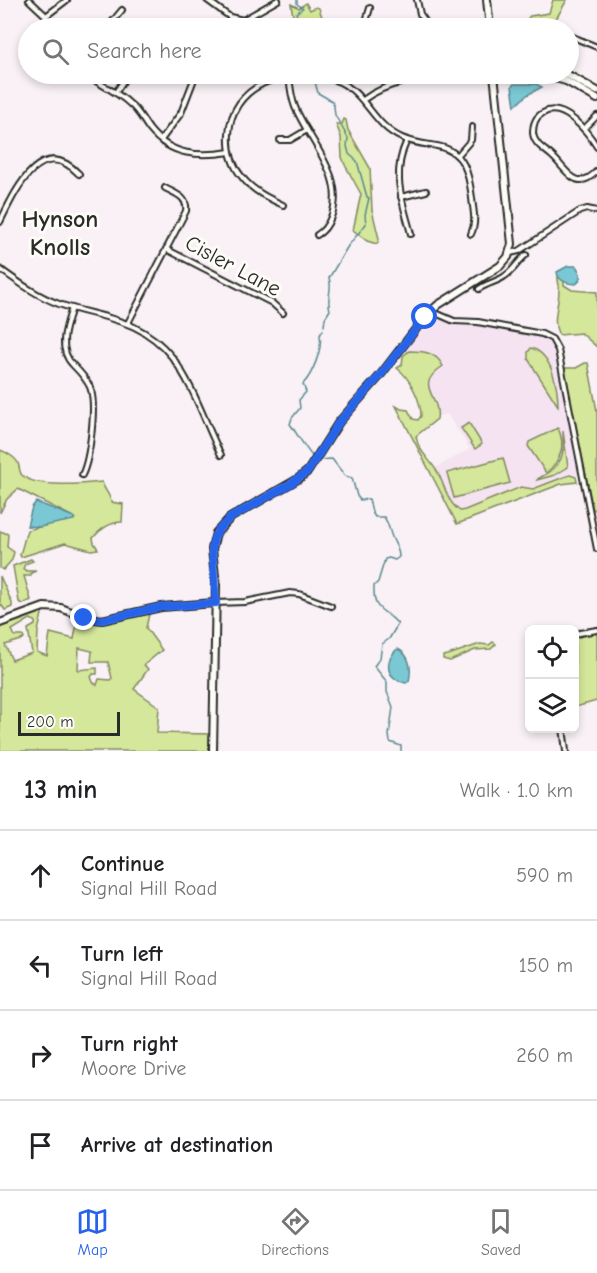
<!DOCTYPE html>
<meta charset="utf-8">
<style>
:root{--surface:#fff;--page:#f6f6f6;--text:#202124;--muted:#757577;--line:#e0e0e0;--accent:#2563eb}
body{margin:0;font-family:"Comic Neue",sans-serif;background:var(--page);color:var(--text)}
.controls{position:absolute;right:18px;bottom:18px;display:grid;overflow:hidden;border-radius:9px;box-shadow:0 3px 9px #0003}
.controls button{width:54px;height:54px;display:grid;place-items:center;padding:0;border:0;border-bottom:2px solid var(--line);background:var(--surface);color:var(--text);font:30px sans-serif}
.scale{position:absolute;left:18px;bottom:15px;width:102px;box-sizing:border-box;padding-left:6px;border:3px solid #2b2b2b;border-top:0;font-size:16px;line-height:21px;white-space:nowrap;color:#2b2b2b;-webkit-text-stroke:4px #fdfcf7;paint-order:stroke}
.stop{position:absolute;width:18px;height:18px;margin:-14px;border:4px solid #2563eb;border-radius:50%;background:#fff}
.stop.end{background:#2563eb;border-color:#fff;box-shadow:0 2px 6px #0008}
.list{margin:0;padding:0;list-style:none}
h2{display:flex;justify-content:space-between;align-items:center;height:78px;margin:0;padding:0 24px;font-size:26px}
h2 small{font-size:20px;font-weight:400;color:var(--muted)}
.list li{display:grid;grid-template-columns:39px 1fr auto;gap:18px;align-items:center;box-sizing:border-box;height:90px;padding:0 24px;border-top:2px solid var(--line)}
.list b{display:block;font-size:22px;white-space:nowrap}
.list p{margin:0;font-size:20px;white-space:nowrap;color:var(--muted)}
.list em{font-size:20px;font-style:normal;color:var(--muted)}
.icon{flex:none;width:33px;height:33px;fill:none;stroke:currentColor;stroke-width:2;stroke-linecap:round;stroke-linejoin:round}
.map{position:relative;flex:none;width:597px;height:751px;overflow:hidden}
.search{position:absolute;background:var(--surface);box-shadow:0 3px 9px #0003;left:18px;right:18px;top:18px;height:66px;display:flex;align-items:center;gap:15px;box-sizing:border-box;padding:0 21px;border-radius:33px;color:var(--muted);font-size:22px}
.sheet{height:438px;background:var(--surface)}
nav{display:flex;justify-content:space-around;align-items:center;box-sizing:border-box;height:84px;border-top:2px solid var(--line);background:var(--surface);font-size:16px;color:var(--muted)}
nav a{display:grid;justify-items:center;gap:3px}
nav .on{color:var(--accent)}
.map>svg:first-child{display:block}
</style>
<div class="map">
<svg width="597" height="751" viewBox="0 0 597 751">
<rect width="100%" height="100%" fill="#f9f1f5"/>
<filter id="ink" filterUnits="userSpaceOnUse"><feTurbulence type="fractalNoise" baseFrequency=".0167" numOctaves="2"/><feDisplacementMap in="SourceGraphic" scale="12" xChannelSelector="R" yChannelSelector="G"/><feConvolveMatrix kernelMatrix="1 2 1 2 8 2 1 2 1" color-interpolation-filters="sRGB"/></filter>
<g filter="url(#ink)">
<!-- built -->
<path fill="#f5e3f2" d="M437,319L460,326H481L536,335L552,341L554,346L580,474L458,522L431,470L470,449L447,414L435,417L400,355L426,324L431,320Z"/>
<!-- green -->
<g fill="#d5e79a" stroke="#808962" stroke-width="1.5" fill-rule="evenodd">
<path d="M553,0H567L556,19L542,20L536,23L528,22V18L530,16L549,13Z"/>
<path d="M306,3L310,10L316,7L319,8L322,17L311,28H295L291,4L299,8Z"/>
<path d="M344,119L346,120L348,130L370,168L372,210L379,239L377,244L367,241L353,230L361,194L345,165L342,157L341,137L336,124H342Z"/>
<path d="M558,276L564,280V285L572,290L597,292V347L581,333L559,335C551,320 559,306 559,290C560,284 557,281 558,276Z"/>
<path d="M531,348C553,354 558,389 558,406L528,359V352Z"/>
<path d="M409,351C423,351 436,352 443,366C412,387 441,394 437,419L416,436C418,452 431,460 438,473C445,486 447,502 460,511L465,510L521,487L533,489L564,477L570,475L576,477L577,482L561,484L457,524L396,406L401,409L408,410L413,419L418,420L421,416C421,400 410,378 397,368L402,365L403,356Z"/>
<path d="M585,363H588L597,411V509L593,510L564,368H576Z"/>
<path d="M469,423L482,444L475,449L461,428Z"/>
<path d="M558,428C566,445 561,462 546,473L528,446L529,442Z"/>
<path d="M563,431L568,467L555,475L537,480C539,477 546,475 551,471C566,459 563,447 563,431Z"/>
<path d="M0,450C6,452 15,457 18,463C20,468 19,473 23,476C37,488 84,484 102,482C104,490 110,494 111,502L123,504L122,522C111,522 100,529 93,538L94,543L98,549L91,550L65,543L21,557L20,555L27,530L75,518L18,489L7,499L0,513Z"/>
<path d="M503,458L510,483L454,498L447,473Z"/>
<path d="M0,531L8,534L7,547L14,552L12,560L3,570L0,568Z"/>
<path d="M31,559L33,561L25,564L23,569L27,571H36L31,573V576H24L31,600L23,604L19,602L13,566Z"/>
<path d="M0,576L12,603V607L5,610L0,603Z"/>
<path d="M38,611L42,614L38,631L37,652L47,656L50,633L74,639L78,617L99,623L149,614L146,628L162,650L144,665L148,669L134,689L159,707L157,733L211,734V751H0V626ZM30,619L35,621V625L28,629L32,653L12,660L5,645L24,639L23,636H15L12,630ZM79,648L92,651L91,662H108L112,678L110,680L99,679L97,685L93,682L91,677L93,674H97V668L78,670Z"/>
<path d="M597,632V701L575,707V638Z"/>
<path d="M493,642L496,644L491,649L475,650L450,661L443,659V656L448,655L480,644L489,645Z"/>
</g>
<!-- water -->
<g fill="#79c8d4" stroke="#5a8990" stroke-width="1.5">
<path d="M514,84H536L542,87L527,95L515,106L512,86Z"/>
<path d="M568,266H576C580,271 583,279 576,284C568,284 558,281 557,272Z"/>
<path d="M36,502L74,517V520L39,527L27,526L32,507Z"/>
<path d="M398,649C410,655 412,669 409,681L406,683C387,679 383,664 396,650Z"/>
</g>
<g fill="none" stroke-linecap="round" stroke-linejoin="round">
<!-- stream -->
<g stroke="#5a8990" stroke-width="1.5">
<path d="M297,0V4L303,8L296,13L301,28"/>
<path d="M315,82L318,93L332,101L334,106L335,115L348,138L347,146L349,154L357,161L367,197L369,198L365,215L366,224L348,246L329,278C333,288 326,298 330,310L325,318L324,326"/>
<path d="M314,458C308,453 296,432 290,424L292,418L300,408L299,400L306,392L303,384C312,375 323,349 320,335L323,330"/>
<path d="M318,460L332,459L345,476L352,478L357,496L360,500L369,499L372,512L375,517H384C389,524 389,530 392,537C395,545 399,548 399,557L395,560L389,558L385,559L378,582L374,586C373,613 383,607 398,624L389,639L382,644L380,658L374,666L387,682V692L393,707L389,735L390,742L401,746V751"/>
</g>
<defs>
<g id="street">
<path d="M29,0L44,14L52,28"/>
<path d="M207,0L230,17L243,20L278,0"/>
<path d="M417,0L420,14L430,28"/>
<path d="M46,16L67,0"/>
<path d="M107,28L122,10"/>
<path d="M338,28H344"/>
<path d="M364,28L370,8"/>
<path d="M568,35L597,47"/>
<path d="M84,74C99,84 117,91 130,104C139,111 143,121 150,130C171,156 200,157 230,152"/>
<path d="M393,74L395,83"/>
<path d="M289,75C290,86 291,97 295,107C309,141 347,178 331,217C328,225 324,231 317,235"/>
<path d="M116,92L128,74"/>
<path d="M363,100C395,76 436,78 475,74"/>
<path d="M584,129L597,116"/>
<path d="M161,140L181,113L196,74"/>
<path d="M280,140H290L307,130"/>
<path d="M407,140C391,175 402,199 411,234"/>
<path d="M597,147C588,132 563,101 543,113C535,117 533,125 533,133C534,145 546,150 553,157C567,170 576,193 597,171"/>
<path d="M458,155L471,140L472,127"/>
<path d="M401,197L426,191"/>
<path d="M283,205C268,198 253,191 242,177C232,165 228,150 229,134C232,85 284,68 325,77C367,86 368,123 402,138C413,143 425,144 437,146C465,151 469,174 472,198C473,210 477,222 471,234"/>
<path d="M0,222C14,194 40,133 79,174"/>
<path d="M166,249L272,303L283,313"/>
<path d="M510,253L519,251L580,211L587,209L597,211"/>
<path d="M0,269C18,282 37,296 59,304C102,319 140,317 172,357C194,386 205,423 221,455"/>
<path d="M479,289C487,283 497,282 505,276C514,270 518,261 526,255"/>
<path d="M72,308C66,326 57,349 73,365C80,372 86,378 90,387C97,404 90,459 82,475"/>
<path d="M431,311L454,321L478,322L542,334L552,339L558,350L597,549"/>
<path d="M128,323L186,211C188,197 176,194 165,188"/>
<path d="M215,603L245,602L290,593L299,594L331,606"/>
<path d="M574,634L597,630"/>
<path d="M563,728L566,751"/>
</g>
<g id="secondary">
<path d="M487,0L490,28"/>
<path d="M503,74H505"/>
<path d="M541,74L566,81L597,99"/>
<path d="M566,74L597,91"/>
<path d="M0,623L44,607L61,608L84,617L102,620L161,607L215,603"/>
<path d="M213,751L216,585L212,549L216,533L230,518L298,479L308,471L339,422L379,377L425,317L438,305L500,266L508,257L512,244L494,74"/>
</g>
</defs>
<!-- street casing -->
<use href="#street" stroke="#2b2b2b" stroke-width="8"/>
<!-- secondary casing -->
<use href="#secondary" stroke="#2b2b2b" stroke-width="10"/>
<!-- street -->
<use href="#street" stroke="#fdfcf7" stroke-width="4"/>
<!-- secondary -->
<use href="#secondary" stroke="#fdfcf7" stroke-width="6"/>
</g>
</g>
<g fill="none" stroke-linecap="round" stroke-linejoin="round" filter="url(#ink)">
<!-- route -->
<path stroke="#2563eb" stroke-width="8" d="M84,618L102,620L161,607L216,603L212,549L214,538L219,529L230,518L292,483L308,471L339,422L379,377L425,317"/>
</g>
<g text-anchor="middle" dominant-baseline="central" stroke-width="6" stroke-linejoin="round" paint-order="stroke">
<!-- street labels -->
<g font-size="22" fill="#2b2b2b" stroke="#fdfcf7">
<text transform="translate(233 266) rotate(28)">Cisler Lane</text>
</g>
<!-- neighbourhood labels -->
<g font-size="24" font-weight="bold" fill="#2b2b2b" stroke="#fdfcf7">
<text x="60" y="219">Hynson<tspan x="60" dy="28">Knolls</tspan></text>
</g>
</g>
</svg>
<div class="controls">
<button><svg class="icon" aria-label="locate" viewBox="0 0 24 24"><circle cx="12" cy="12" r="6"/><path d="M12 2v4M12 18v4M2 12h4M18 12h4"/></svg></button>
<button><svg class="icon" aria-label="layers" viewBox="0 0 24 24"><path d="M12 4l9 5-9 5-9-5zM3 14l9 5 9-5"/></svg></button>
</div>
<div class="scale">200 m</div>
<div class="stop" style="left:425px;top:317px"></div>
<div class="stop end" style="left:84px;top:618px"></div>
<div class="search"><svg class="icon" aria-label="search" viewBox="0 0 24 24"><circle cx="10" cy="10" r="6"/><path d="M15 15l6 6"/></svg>Search here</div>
</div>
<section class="sheet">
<h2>13 min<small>Walk · 1.0 km</small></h2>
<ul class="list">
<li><svg class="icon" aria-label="ahead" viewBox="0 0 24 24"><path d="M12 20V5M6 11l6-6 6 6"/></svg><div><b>Continue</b><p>Signal Hill Road</p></div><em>590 m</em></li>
<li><svg class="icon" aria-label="left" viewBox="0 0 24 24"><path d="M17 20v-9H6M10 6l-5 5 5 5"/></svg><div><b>Turn left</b><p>Signal Hill Road</p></div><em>150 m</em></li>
<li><svg class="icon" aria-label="right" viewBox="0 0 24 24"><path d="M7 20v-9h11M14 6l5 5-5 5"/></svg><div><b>Turn right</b><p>Moore Drive</p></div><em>260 m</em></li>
<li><svg class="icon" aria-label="arrive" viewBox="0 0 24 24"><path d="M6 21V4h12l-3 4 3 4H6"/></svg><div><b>Arrive at destination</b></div></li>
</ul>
</section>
<nav>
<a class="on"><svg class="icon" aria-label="map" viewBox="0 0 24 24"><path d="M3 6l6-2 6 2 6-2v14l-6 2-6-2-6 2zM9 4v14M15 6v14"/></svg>Map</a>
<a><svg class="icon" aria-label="directions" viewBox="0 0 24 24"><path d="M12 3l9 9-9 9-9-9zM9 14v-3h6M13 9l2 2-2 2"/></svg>Directions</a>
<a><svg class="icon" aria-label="saved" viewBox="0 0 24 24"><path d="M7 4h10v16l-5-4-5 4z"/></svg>Saved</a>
</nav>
